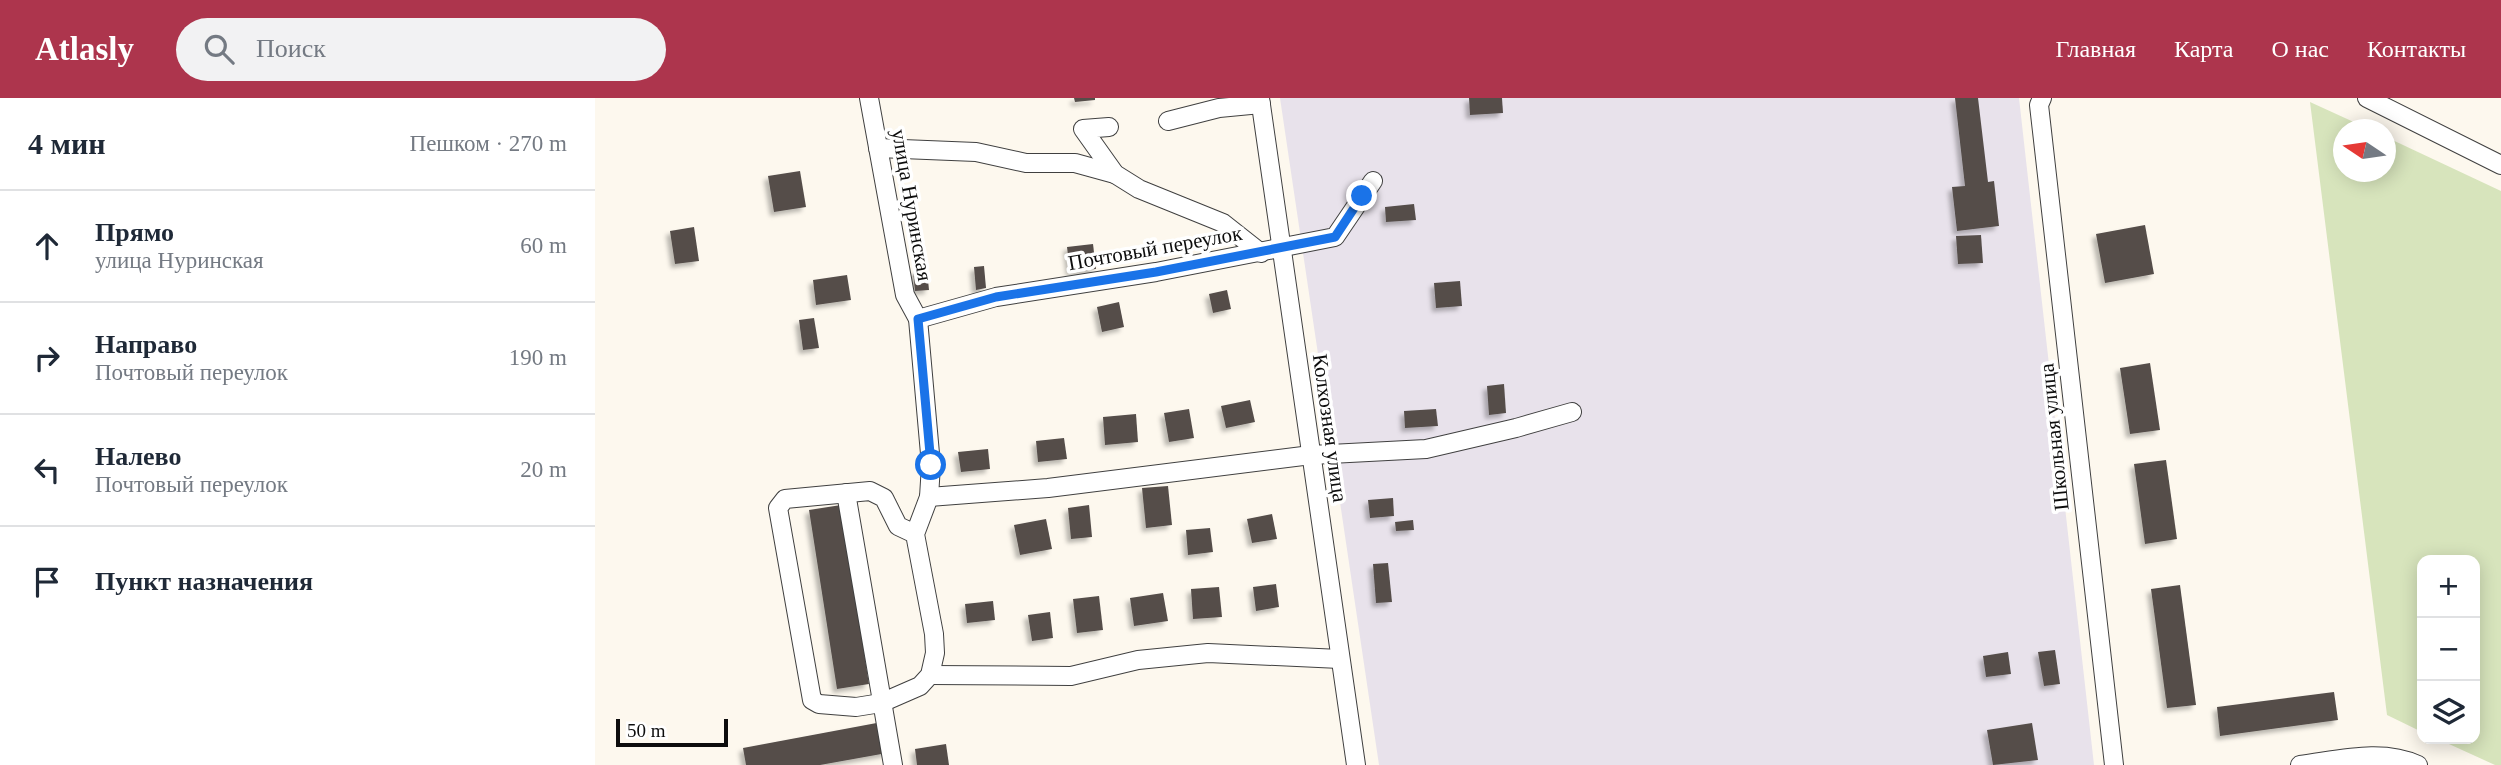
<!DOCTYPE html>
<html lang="ru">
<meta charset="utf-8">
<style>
:root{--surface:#fff;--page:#f2f2f3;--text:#1f2937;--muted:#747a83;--line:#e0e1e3;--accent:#ad354d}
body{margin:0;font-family:Georgia,serif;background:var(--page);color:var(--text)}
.controls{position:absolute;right:21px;bottom:21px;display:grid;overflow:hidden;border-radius:14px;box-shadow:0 4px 18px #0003}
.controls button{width:63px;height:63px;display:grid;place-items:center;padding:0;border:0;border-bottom:2px solid var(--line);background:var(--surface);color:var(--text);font:35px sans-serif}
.compass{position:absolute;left:1738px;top:21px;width:63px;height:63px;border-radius:50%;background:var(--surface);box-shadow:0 4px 18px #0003;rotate:283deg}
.scale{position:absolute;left:21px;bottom:18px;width:112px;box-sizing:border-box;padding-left:7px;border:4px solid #0d0d0d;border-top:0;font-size:19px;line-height:24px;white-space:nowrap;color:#0d0d0d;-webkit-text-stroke:5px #fff;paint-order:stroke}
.stop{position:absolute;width:21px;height:21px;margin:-16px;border:5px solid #1a73e8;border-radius:50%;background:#fff}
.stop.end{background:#1a73e8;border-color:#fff;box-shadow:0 2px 7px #0008}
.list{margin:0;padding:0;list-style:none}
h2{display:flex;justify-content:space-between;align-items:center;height:91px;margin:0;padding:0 28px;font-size:30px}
h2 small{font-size:23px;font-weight:400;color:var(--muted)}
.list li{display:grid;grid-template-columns:46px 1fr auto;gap:21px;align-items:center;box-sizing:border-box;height:112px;padding:0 28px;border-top:2px solid var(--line)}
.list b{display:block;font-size:26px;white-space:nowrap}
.list p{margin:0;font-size:23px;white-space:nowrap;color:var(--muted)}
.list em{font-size:23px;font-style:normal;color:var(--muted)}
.icon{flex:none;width:38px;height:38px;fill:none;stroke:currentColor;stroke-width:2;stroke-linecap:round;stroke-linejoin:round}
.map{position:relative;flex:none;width:1906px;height:667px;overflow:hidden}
header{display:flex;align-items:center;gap:42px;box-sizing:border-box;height:98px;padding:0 35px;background:var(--accent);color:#fff}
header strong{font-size:33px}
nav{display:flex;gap:38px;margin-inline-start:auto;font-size:24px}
.search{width:490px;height:63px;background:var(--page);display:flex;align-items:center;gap:18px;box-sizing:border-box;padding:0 24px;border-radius:38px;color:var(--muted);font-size:26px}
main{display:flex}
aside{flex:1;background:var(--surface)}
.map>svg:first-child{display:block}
</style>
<header>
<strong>Atlasly</strong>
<div class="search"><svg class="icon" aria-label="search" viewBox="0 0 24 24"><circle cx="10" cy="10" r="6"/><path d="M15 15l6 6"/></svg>Поиск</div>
<nav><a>Главная</a><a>Карта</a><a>О нас</a><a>Контакты</a></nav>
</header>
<main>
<aside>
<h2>4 мин<small>Пешком · 270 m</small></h2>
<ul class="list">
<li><svg class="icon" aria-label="ahead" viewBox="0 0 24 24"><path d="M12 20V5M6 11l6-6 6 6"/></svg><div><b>Прямо</b><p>улица Нуринская</p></div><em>60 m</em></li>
<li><svg class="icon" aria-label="right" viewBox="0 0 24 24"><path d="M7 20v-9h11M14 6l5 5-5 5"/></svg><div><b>Направо</b><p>Почтовый переулок</p></div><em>190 m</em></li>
<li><svg class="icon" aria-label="left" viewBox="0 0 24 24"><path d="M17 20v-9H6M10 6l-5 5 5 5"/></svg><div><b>Налево</b><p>Почтовый переулок</p></div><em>20 m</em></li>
<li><svg class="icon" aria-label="arrive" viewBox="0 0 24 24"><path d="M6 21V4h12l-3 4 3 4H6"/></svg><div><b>Пункт назначения</b></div></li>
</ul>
</aside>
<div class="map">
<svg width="1906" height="667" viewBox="0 0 1906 667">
<defs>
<filter id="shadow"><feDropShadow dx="-4" dy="4" stdDeviation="2" flood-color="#0004"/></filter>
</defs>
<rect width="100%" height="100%" fill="#fdf8ee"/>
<!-- industrial -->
<path fill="#e8e2eb" d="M685,0H1424L1499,667H784Z"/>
<!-- green -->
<path fill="#d7e4bc" d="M1715,4L1774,31L1748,32V74H1790L1791,39L1906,93V667H1900L1843,641H1880V462H1827V634L1792,617Z"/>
<!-- building -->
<g fill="#544d4a" filter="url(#shadow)">
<path d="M479,0H500V2L480,4Z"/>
<path d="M874,0H907L908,15L875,17Z"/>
<path d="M1360,0H1383L1393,84L1399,83L1404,128L1362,133L1357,89L1370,88Z"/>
<path d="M205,73L211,109L179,114L173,78Z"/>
<path d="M819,106L821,122L791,124L790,109Z"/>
<path d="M1550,127L1559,176L1510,185L1501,136Z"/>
<path d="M99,129L104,163L80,166L75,133Z"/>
<path d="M1386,137L1388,165L1363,166L1361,138Z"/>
<path d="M498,146L501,171L475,174L472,149Z"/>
<path d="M389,168L391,190L381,192L379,169Z"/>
<path d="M332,172L334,192L320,193L318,173Z"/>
<path d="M252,177L256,202L221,207L218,182Z"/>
<path d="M865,183L867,208L841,210L839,185Z"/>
<path d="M632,192L636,211L618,215L614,196Z"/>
<path d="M524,204L529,229L507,234L502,209Z"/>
<path d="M219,220L224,250L208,252L204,222Z"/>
<path d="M1555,265L1565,332L1535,336L1525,270Z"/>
<path d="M909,286L911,315L894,317L892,288Z"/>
<path d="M655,302L660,324L631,330L626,308Z"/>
<path d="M594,311L599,340L574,344L569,315Z"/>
<path d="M841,311L843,328L810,330L809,313Z"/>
<path d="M541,316L543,344L510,347L508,319Z"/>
<path d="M469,340L472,361L443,364L441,343Z"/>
<path d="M393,351L395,371L366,374L363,354Z"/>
<path d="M1571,362L1582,441L1550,446L1539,366Z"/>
<path d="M573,388L577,427L551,430L547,390Z"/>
<path d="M798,400L799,418L775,420L773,402Z"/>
<path d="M246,407L274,586L242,591L214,412Z"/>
<path d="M494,407L497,439L476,441L473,410Z"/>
<path d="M677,416L682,441L657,445L652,421Z"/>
<path d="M451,421L457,451L425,457L419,427Z"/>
<path d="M818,422L819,432L801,433L800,424Z"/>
<path d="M615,430L618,454L593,457L591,432Z"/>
<path d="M793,465L797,504L781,505L778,466Z"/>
<path d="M681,486L684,509L661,513L658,489Z"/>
<path d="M1585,487L1601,607L1572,610L1556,491Z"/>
<path d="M624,489L627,519L598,521L596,491Z"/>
<path d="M568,495L573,523L539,528L535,500Z"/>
<path d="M504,498L508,532L482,535L478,501Z"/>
<path d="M398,503L400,522L372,525L370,506Z"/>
<path d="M455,514L458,540L437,543L433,517Z"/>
<path d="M1460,552L1465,586L1449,588L1443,554Z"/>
<path d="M1413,554L1416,576L1391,579L1388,558Z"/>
<path d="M1739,594L1743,622L1625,638L1622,609Z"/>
<path d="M287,624L292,655L225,667H151L148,650Z"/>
<path d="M1437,625L1443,662L1398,667L1392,632Z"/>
<path d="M351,646L354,667H322L320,651Z"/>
</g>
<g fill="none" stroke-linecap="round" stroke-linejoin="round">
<defs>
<g id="minor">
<path d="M274,0L310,197L323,221L336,367L334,399L320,436L339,536L340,555L335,577L325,588L286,605L261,609L224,606L217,602L183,410L190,401L275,393L289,400L303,428L320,436"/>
<path d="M665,0L761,667"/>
<path d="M1447,0L1444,7L1519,667"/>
<path d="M1772,0L1906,67"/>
<path d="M573,23L624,10L666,6"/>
<path d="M514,29L488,31L520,76L544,91L628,125L666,155"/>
<path d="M283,50L381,54L431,65H480L520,76"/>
<path d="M323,221L401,199L561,174L740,139L778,83"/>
<path d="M251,395L298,667"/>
<path d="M334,399L453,390L716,357L831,351L921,330L977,314"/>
<path d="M335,577L476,578L543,562L613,555L745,561"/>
<path d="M1705,667C1744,662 1787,650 1823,667"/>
</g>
</defs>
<!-- minor casing -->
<use href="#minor" stroke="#404040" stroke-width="20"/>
<!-- minor -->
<use href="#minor" stroke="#fff" stroke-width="18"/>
</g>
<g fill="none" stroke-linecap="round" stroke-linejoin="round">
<!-- route -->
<path stroke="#1a73e8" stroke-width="9" d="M336,367L323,221L401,199L561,174L740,139L767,98"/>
</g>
<g text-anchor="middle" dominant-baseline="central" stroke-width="7" stroke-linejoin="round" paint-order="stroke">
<!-- street labels -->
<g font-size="21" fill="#0d0d0d" stroke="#fff">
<text transform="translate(317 107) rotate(80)">улица Нуринская</text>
<text transform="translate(560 150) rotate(-10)">Почтовый переулок</text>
<text transform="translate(735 330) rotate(82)">Колхозная улица</text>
<text transform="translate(1459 339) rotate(-96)">Школьная улица</text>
</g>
</g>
</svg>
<div class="controls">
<button>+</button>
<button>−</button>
<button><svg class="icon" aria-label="layers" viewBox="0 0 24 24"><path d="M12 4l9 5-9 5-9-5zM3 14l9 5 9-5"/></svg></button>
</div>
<svg class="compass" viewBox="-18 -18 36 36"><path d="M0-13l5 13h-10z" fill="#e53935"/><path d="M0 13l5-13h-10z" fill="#747a83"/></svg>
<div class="scale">50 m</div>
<div class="stop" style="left:336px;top:367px"></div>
<div class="stop end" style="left:767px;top:98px"></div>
</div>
</main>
